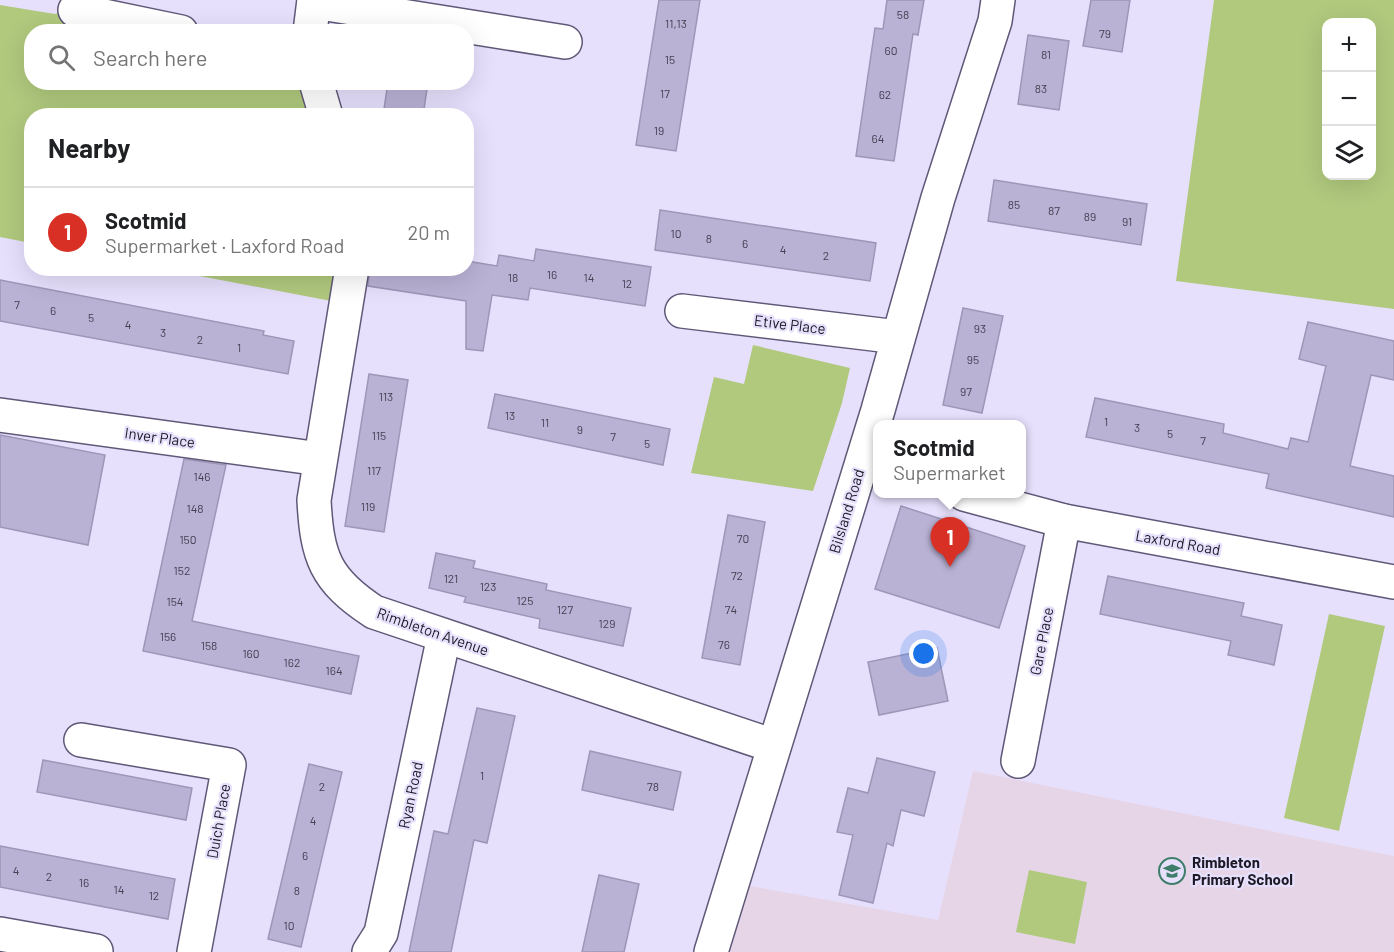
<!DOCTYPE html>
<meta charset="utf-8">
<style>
:root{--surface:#fff;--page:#f6f6f6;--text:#202124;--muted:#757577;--line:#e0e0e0;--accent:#d93025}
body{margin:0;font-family:Barlow,sans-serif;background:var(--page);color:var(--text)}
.controls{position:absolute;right:18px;top:18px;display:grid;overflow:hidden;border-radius:12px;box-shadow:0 6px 24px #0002}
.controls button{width:54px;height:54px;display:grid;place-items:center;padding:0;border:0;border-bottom:2px solid var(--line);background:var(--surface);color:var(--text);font:30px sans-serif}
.you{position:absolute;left:924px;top:654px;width:21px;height:21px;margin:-15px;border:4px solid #fff;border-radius:50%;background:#1a73e8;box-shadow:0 0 0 9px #1a73e833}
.badge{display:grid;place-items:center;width:39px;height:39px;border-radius:50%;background:var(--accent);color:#fff;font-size:20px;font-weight:700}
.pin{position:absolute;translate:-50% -50px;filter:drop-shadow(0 2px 3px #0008)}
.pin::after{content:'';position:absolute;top:32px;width:21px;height:18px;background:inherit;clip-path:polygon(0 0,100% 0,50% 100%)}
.popup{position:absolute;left:873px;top:420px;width:153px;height:78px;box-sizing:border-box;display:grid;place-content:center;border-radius:12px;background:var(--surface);filter:drop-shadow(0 2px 4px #0005);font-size:20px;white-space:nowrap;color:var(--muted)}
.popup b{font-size:22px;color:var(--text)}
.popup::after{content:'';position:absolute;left:50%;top:100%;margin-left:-12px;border:12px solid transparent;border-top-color:var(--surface)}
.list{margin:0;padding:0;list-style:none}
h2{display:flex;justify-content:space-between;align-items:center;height:78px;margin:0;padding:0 24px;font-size:26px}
h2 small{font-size:20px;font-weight:400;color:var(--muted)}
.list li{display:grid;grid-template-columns:39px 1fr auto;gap:18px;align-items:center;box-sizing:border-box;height:90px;padding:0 24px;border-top:2px solid var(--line)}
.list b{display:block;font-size:22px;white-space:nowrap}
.list p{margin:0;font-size:20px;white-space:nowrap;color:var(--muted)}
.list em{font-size:20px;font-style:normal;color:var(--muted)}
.icon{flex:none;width:33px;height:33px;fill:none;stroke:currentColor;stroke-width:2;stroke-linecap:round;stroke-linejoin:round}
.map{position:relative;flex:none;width:1394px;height:952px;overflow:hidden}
.search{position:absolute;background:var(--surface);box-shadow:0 6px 24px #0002;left:24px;top:24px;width:450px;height:66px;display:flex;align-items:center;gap:15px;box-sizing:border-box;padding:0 21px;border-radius:24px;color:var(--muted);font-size:22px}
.panel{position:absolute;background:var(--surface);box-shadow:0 6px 24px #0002;left:24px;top:108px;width:450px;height:168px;border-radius:24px}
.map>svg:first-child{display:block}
</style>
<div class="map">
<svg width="1394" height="952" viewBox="0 0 1394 952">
<rect width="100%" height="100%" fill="#e7e0fd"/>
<!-- education -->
<path fill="#e6d5e6" d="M973,771L1394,856V952H730L750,886L938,920Z"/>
<!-- green -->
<g fill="#b0c97d" fill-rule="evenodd">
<path d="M1214,0H1394V309L1176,281ZM1326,22H1372V176H1326Z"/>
<path d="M0,5L55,14L75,10L181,31L32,32V82L316,83L326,115L32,116L31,243L0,237Z"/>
<path d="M163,269H352L347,304Z"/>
<path d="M753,345L850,368L842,403L813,491L691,473L714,377L744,384Z"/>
<path d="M1329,614L1385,626L1339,831L1284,818Z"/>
<path d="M1029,870L1087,882L1075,944L1016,932Z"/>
</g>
<!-- building -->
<g fill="#bab2d5" stroke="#9e96b7" stroke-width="1.5">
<path d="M659,0H700L676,151L636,145Z"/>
<path d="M887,0H924L918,35L913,34L894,161L856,156L875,28L883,29Z"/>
<path d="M1091,0H1130L1122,52L1083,46Z"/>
<path d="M1028,35L1069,41L1059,110L1018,104Z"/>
<path d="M388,82H428L423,116H383Z"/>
<path d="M994,180L1147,204L1141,245L988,221Z"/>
<path d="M660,210L876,243L870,281L655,250Z"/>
<path d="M536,249L651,267L645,306L530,288L528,300L492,295L483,351L466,349V301L368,286L370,268H466V261L497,266L499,255L534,261Z"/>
<path d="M0,280L264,331L263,335L294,341L288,374L0,321Z"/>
<path d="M963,308L1003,316L982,413L943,405Z"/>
<path d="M1308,322L1394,341V380L1371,375L1350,466L1394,476V517L1266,488L1269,474L1086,437L1095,398L1224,424L1223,433L1288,449L1291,438L1308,442L1326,366L1299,359Z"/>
<path d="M369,374L408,380L384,532L345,526Z"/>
<path d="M495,394L670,429L663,465L488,428Z"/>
<path d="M0,435L105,455L88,545L0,527Z"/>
<path d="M184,459L226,465L192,621L359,656L351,694L143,651Z"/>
<path d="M901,506L1025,546L999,628L875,589Z"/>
<path d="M728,515L765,522L740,665L702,658Z"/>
<path d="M436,553L475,561L473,568L547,584L546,590L631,608L623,646L539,628L540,619L464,602L466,597L429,588Z"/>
<path d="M1108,576L1244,603L1241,616L1282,625L1274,665L1228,655L1231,641L1100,614Z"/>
<path d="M937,648L948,701L879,715L868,662Z"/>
<path d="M477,708L515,716L487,843L474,840L451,952H409L434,831L448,834Z"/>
<path d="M590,751L681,772L673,810L582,790Z"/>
<path d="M877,758L935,772L924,816L901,810L893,846L887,843L873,903L839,895L853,835L837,832L848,788L868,793Z"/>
<path d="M43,760L192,788L186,820L37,792Z"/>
<path d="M309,764L342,772L301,947L268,939Z"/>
<path d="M0,846L175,879L168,919L0,887Z"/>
<path d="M599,875L639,884L624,952H582Z"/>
</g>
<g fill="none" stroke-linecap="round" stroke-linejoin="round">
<defs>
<g id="minor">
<path d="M314,2L565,42"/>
<path d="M75,10L181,32"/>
<path d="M310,32L314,0"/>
<path d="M316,82L326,116"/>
<path d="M352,268L314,500C317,557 325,580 374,612L774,746"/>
<path d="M682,311L898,337"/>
<path d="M0,415L320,459"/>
<path d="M964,494L1064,521L1394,582"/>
<path d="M81,740L229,765L194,952"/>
<path d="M1018,761L1064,521"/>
<path d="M0,934L96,951"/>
<path d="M369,952L381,933L444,636"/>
<path d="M711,952L878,410L938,198L995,21L998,0"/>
</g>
</defs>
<!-- minor casing -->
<use href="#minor" stroke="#605877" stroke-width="36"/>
<!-- minor -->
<use href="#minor" stroke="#fff" stroke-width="33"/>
</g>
<!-- icons -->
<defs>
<symbol id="school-ring" viewBox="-11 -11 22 22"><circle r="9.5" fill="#e7e0fd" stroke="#3e7d6a" stroke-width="1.5"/><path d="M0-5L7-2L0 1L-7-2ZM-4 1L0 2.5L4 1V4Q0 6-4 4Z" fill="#3e7d6a"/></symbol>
</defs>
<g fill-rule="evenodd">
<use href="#school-ring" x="1157" y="856" width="30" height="30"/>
</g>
<g text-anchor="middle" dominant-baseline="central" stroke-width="4.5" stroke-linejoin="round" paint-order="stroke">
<!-- number labels -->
<g font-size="12" fill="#443f51">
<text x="903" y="14">58</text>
<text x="676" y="23">11,13</text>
<text x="1105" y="33">79</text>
<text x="891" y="50">60</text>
<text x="1046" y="54">81</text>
<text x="670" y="59">15</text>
<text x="1041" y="88">83</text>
<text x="665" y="93">17</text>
<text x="885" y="94">62</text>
<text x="659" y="130">19</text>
<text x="878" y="138">64</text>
<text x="1014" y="204">85</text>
<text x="1054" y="210">87</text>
<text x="1090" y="216">89</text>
<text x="1127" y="221">91</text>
<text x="676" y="233">10</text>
<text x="709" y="238">8</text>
<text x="745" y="243">6</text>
<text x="783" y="249">4</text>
<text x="826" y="255">2</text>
<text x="552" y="274">16</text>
<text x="513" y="277">18</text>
<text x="589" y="277">14</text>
<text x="627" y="283">12</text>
<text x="17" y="304">7</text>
<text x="53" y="310">6</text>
<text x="91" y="317">5</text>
<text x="128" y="324">4</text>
<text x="980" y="328">93</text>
<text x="163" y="332">3</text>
<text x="200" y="339">2</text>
<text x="239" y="347">1</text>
<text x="973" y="359">95</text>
<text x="966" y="391">97</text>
<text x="386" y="396">113</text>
<text x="510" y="415">13</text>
<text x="1106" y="421">1</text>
<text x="545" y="422">11</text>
<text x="1137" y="427">3</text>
<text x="580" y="429">9</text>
<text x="1170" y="433">5</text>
<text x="379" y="435">115</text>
<text x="613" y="436">7</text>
<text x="1203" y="440">7</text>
<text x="647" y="443">5</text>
<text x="374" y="470">117</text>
<text x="202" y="476">146</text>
<text x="368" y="506">119</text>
<text x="195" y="508">148</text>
<text x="743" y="538">70</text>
<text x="188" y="539">150</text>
<text x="182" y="570">152</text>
<text x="737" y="575">72</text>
<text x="451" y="578">121</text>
<text x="488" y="586">123</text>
<text x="525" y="600">125</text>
<text x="175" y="601">154</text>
<text x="565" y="609">127</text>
<text x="731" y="609">74</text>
<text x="607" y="623">129</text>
<text x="168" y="636">156</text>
<text x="724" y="644">76</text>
<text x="209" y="645">158</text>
<text x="251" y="653">160</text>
<text x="292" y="662">162</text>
<text x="334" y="670">164</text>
<text x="482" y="775">1</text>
<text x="322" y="786">2</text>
<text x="653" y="786">78</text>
<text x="313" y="820">4</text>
<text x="305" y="855">6</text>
<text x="16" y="870">4</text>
<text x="49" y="876">2</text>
<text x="84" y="882">16</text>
<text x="119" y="889">14</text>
<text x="297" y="890">8</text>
<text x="154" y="895">12</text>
<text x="289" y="925">10</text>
</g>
<!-- street labels -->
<g font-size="15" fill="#1c1925" stroke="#e7e0fd">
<text transform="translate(790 324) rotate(7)">Etive Place</text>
<text transform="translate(160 437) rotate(8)">Inver Place</text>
<text transform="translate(846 511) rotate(-73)">Bilsland Road</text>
<text transform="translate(1178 542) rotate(10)">Laxford Road</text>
<text transform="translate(433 631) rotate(19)">Rimbleton Avenue</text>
<text transform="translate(1041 641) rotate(-79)">Gare Place</text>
<text transform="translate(410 795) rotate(-78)">Ryan Road</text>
<text transform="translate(218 821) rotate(-80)">Duich Place</text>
</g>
<!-- poi labels -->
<g font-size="15" font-weight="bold" fill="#1c1925" stroke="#e7e0fd" text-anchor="start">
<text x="1192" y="862">Rimbleton<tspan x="1192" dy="17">Primary School</tspan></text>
</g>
</g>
</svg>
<div class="controls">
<button>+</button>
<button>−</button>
<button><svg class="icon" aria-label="layers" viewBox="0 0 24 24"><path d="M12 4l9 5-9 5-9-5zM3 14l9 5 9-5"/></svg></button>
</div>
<div class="you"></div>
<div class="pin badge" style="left:950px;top:567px">1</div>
<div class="popup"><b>Scotmid</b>Supermarket</div>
<div class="search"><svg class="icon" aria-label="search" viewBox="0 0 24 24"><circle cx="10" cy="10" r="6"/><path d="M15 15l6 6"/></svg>Search here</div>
<section class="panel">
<h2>Nearby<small></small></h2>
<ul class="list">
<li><span class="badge">1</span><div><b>Scotmid</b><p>Supermarket · Laxford Road</p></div><em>20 m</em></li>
</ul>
</section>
</div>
